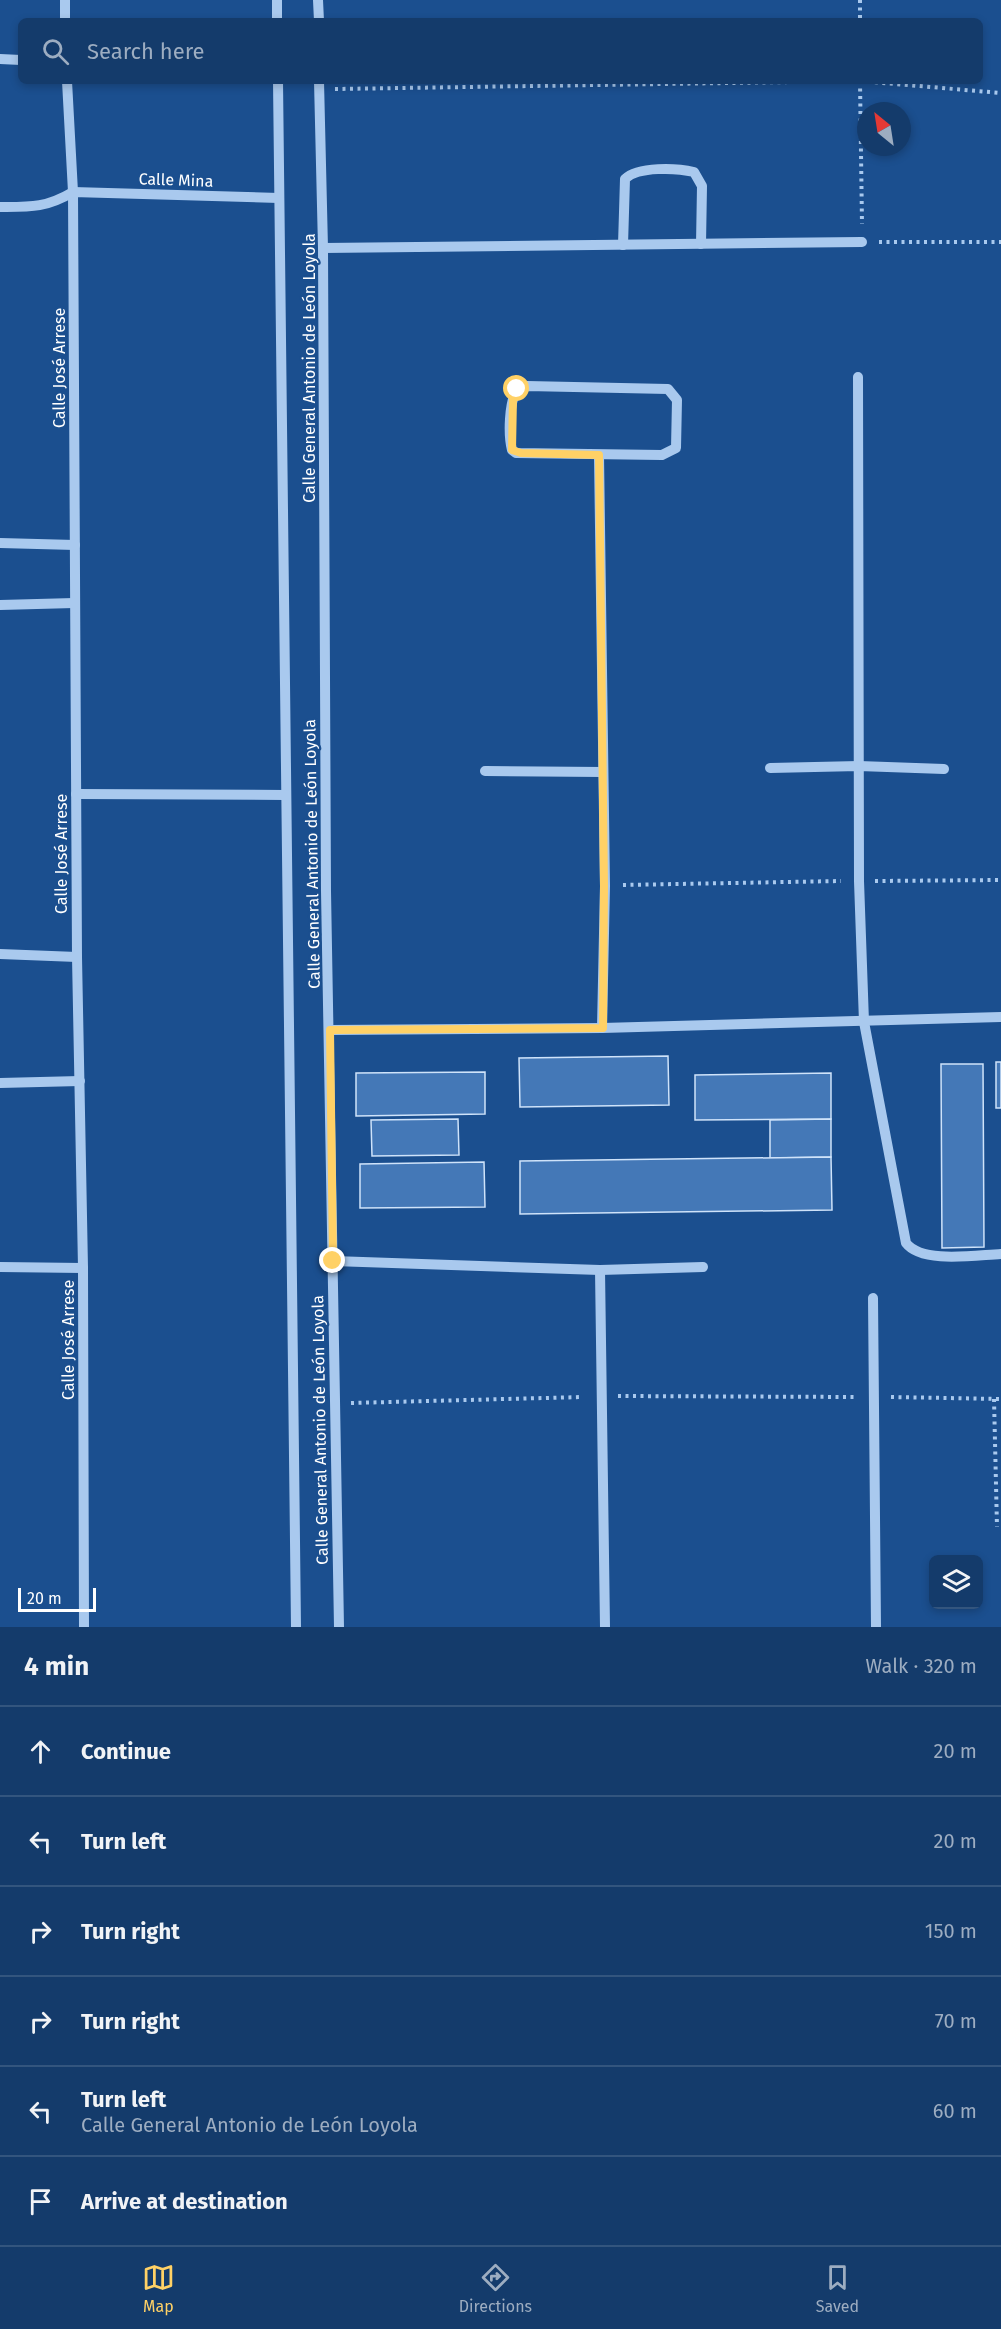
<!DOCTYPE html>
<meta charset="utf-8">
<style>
:root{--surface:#143b6b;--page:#214673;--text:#f1f3f6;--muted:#9dadc1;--line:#33557e;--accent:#ffd166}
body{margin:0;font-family:"Fira Sans",sans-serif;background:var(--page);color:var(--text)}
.controls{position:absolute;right:18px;bottom:18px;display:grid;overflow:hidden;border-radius:9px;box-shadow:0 3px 9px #0003}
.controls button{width:54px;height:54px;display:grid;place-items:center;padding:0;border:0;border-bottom:2px solid var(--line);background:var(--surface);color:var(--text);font:30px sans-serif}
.compass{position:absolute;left:857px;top:102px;width:54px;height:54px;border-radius:50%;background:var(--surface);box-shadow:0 3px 9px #0003;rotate:330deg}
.scale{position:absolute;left:18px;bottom:15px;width:78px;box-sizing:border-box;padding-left:6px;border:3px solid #fff;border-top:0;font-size:16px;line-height:21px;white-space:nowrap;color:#fff;-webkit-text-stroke:4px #1b4f8f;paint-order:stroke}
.stop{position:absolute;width:18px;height:18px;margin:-14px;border:4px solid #ffd166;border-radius:50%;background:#fff}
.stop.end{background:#ffd166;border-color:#fff;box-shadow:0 2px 6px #0008}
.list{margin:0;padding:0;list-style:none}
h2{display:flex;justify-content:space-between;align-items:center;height:78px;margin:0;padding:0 24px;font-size:26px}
h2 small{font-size:20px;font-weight:400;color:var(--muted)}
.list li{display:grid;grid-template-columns:39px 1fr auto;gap:18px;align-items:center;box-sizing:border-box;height:90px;padding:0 24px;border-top:2px solid var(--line)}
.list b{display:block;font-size:22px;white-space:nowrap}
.list p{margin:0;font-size:20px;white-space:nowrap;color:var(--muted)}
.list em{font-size:20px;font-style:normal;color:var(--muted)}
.icon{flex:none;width:33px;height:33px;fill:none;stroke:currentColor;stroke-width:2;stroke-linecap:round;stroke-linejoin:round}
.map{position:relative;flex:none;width:1001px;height:1627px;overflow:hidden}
.search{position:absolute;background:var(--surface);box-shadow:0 3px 9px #0003;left:18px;right:18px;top:18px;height:66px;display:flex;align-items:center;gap:15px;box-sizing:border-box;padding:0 21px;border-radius:9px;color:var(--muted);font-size:22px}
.sheet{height:618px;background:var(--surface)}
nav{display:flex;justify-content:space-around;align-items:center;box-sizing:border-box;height:84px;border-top:2px solid var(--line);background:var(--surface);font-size:16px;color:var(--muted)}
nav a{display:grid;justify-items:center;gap:3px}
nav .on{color:var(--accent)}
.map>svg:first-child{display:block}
</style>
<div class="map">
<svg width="1001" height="1627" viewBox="0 0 1001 1627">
<rect width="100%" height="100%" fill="#1b4f8f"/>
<!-- building -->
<g fill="#4478b7" stroke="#cfe3fa" stroke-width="1.5">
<path d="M668,1056L669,1105L520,1107L519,1058Z"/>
<rect x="996" y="1062" width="5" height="46"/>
<path d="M941,1064H983L984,1247L942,1248Z"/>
<path d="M485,1072V1114L356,1116V1073Z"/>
<path d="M831,1073V1119L695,1120V1075Z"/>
<path d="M458,1119L459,1155L372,1156L371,1120Z"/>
<path d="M831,1119V1157L770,1158V1120Z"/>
<path d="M831,1157L832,1210L520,1214V1161Z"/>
<path d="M484,1162L485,1207L360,1208V1164Z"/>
</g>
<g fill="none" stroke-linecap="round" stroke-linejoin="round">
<!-- path -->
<g stroke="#a9c9ee" stroke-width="4" stroke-dasharray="3 4.5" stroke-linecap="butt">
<path d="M860,0V21"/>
<path d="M860,81L862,224"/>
<path d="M335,89L860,81L1001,93"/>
<path d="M879,242H1001"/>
<path d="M875,881L1001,880"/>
<path d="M623,885L841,881"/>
<path d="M618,1396L856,1397"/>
<path d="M891,1397L1001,1399"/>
<path d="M994,1399L997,1527"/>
<path d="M351,1403L583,1397"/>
</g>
<!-- minor -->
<g stroke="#a9c9ee" stroke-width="10">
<path d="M65,0V21"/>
<path d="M277,0V21"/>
<path d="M318,0L319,21"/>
<path d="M0,59L21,60"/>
<path d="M67,81L73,192L77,957L83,1268L84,1627"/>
<path d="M278,81L296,1627"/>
<path d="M319,81L323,248L326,891L339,1627"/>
<path d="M0,207C30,207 46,208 73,192L279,198"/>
<path d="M623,245L625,179C638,166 677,168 694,172L702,186L701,244"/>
<path d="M323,248L862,242"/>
<path d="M858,377L859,881L864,1022L906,1243C922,1264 976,1255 1001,1254"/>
<path d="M527,386L668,389L677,400L676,448L662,455L516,453L512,450C508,434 509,403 517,389Z"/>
<path d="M599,455L605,886L602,1028"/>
<path d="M0,543L75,545"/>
<path d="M0,605L74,603"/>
<path d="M770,768L859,766L944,769"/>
<path d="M485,771L603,772"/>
<path d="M76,794L286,795"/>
<path d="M0,954L77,957"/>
<path d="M330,1030L602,1028L1001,1017"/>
<path d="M0,1083L80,1081"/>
<path d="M333,1261L600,1270L703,1267"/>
<path d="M0,1267L83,1268"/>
<path d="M600,1270L605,1627"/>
<path d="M873,1298L876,1627"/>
</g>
</g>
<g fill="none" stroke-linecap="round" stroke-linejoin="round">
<!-- route -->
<path stroke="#ffd166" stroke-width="8" d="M333,1261L330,1030L603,1028L604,886L599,455L521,453L512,450L513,398L517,389"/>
</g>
<g text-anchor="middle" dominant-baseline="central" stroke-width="4.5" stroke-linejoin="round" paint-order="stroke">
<!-- street labels -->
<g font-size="16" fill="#fff" stroke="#1b4f8f">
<text transform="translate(176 180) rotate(2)">Calle Mina</text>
<text transform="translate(59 368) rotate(-90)">Calle José Arrese</text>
<text transform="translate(309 368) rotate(-90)">Calle General Antonio de León Loyola</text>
<text transform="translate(61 854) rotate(-90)">Calle José Arrese</text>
<text transform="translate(312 854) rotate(-91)">Calle General Antonio de León Loyola</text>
<text transform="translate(68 1340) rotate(-90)">Calle José Arrese</text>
<text transform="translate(320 1430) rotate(-91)">Calle General Antonio de León Loyola</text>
</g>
</g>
</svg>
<div class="controls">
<button><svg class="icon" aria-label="layers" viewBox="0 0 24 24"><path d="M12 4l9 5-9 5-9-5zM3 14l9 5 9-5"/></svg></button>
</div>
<svg class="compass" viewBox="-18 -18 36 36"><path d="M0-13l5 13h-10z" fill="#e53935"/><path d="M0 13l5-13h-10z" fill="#9dadc1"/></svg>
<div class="scale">20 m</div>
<div class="stop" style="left:517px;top:389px"></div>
<div class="stop end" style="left:333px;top:1261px"></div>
<div class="search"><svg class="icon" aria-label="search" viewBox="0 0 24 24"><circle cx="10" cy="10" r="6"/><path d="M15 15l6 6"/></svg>Search here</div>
</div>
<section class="sheet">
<h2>4 min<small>Walk · 320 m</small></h2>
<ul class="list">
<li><svg class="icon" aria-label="ahead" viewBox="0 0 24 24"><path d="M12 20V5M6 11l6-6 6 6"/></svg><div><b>Continue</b></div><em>20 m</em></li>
<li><svg class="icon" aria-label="left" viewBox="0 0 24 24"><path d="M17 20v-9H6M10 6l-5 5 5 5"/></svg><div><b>Turn left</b></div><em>20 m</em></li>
<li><svg class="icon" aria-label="right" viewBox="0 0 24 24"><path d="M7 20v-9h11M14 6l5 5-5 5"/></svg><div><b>Turn right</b></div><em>150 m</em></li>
<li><svg class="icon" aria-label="right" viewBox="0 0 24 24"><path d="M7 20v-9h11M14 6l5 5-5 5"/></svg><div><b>Turn right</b></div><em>70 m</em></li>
<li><svg class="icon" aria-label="left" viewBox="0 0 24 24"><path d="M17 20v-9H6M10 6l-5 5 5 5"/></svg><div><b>Turn left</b><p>Calle General Antonio de León Loyola</p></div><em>60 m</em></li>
<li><svg class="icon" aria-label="arrive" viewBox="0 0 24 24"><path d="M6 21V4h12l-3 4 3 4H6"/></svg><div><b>Arrive at destination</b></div></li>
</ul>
</section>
<nav>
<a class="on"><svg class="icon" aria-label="map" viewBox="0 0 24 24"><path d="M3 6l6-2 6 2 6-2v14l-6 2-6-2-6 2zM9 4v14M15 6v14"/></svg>Map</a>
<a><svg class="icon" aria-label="directions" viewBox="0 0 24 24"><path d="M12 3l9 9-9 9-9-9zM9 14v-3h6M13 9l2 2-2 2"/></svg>Directions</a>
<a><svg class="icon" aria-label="saved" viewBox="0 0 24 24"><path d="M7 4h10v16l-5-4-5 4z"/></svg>Saved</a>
</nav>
